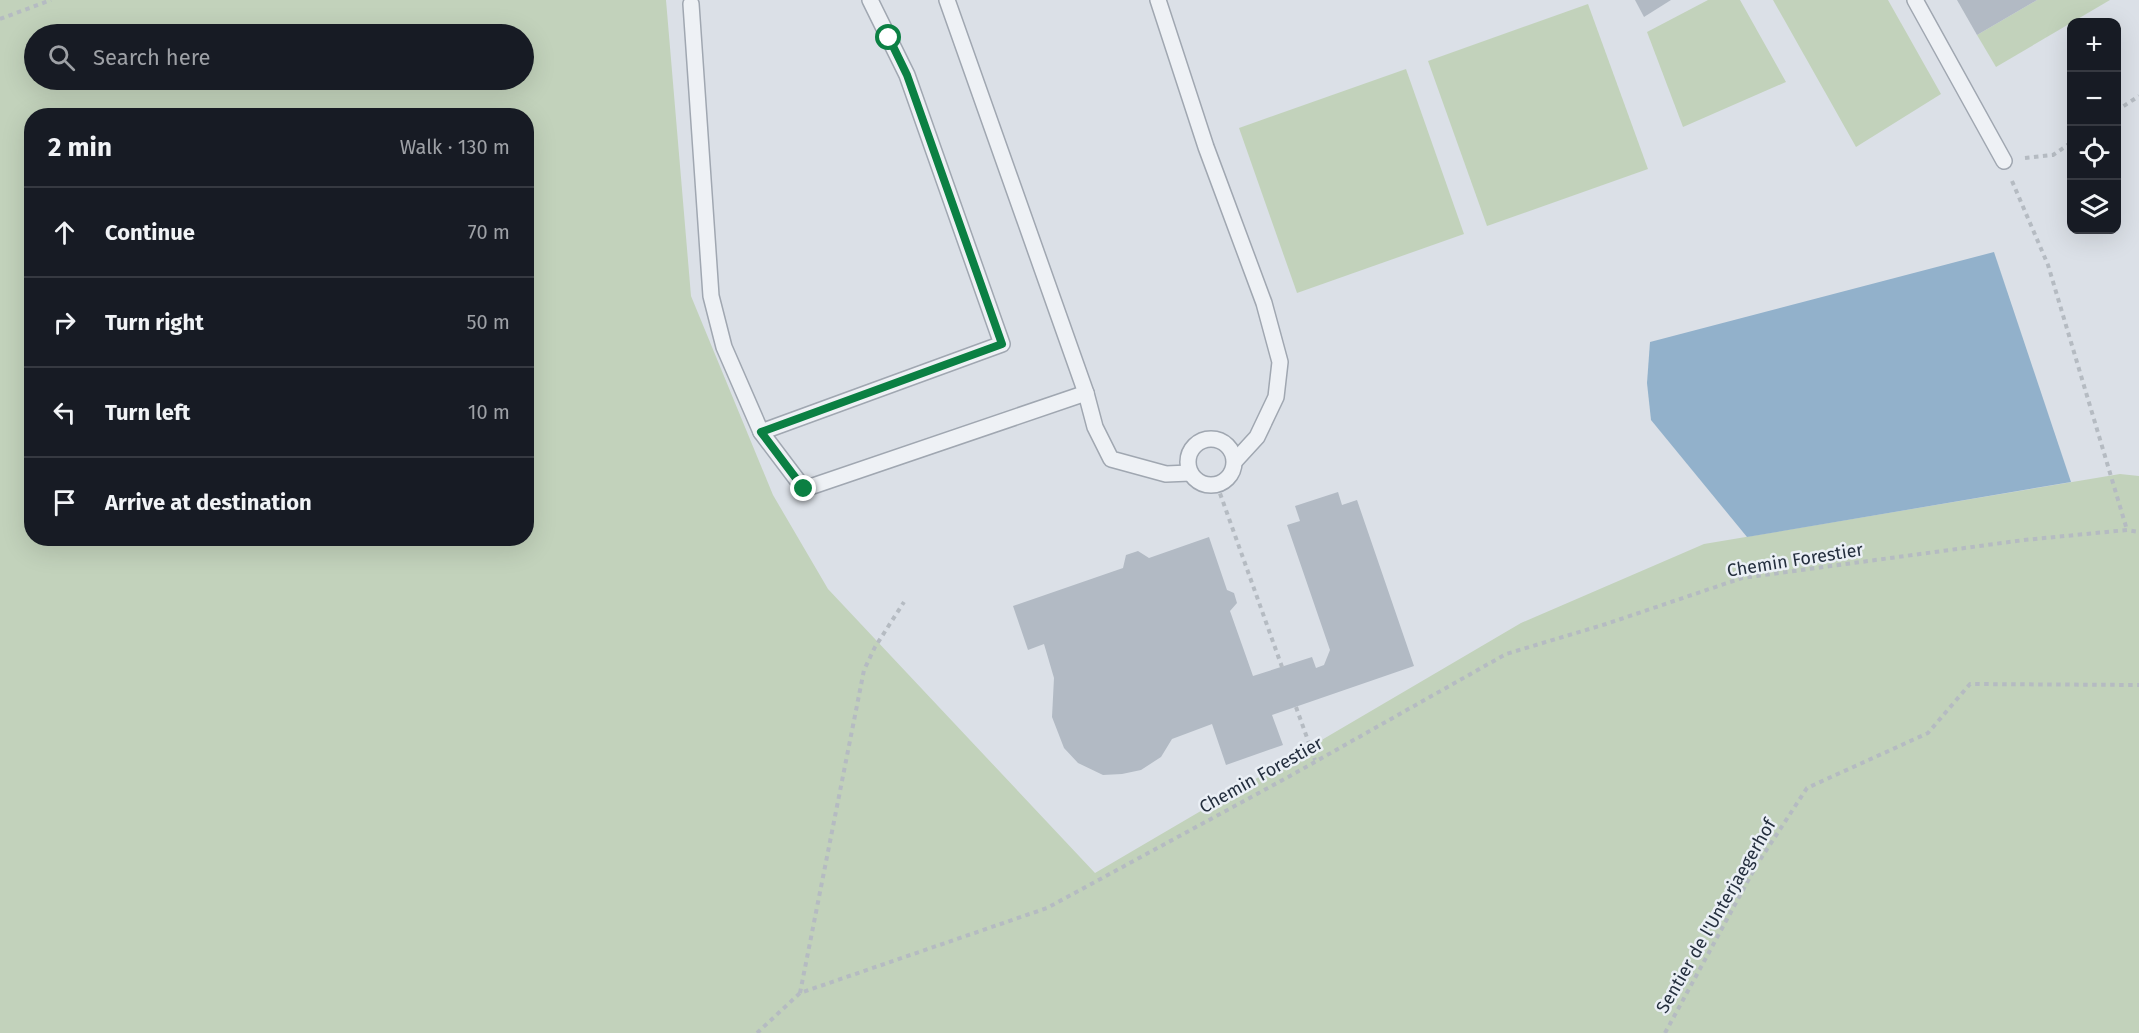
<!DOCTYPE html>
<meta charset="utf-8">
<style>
:root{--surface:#171b24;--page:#242831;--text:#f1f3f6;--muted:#9ea1a6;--line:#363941}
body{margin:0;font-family:"Fira Sans",sans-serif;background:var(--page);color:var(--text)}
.controls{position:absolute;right:18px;top:18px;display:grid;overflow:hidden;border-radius:12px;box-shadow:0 6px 24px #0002}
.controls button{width:54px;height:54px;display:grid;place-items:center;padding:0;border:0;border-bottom:2px solid var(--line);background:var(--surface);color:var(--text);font:30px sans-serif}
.stop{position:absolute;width:18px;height:18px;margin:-14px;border:4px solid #0b8043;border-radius:50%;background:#fff}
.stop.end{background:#0b8043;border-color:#fff;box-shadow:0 2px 6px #0008}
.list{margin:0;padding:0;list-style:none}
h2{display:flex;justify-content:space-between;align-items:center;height:78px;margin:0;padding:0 24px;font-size:26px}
h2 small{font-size:20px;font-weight:400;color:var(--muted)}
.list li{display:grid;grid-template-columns:39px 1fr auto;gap:18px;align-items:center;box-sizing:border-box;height:90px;padding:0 24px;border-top:2px solid var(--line)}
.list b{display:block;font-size:22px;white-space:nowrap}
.list em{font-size:20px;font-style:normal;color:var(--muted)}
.icon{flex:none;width:33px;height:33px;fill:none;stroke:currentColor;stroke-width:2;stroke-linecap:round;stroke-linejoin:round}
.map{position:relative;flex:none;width:2139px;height:1033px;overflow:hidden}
.search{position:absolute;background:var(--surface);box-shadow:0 6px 24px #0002;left:24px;top:24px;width:510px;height:66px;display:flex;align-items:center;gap:15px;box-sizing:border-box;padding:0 21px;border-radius:33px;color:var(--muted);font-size:22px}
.panel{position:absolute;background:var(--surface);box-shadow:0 6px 24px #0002;left:24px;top:108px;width:510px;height:438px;border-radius:24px}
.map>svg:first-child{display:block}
</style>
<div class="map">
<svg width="2139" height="1033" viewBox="0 0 2139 1033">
<rect width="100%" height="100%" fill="#dbe0e7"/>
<!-- green -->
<g fill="#c2d2bb" fill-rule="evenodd">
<path d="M0,0H666L691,296L773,495L828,589L1095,873L1521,623L1704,544L2120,474L2139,476V1033H0ZM34,34H524V80H34ZM32,116H526V538H32Z"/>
<path d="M1708,0H1740L1786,82L1683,127L1647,32Z"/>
<path d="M1773,0H1888L1941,94L1856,147Z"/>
<path d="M2037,0H2110L1996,67L1977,35Z"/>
<path d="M1588,4L1648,169L1487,226L1428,61Z"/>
<path d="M1406,69L1464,234L1297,293L1239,128Z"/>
</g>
<!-- water -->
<path fill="#92b1cb" d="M1994,252L2071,482L1747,537L1651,420L1647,383L1650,342Z"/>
<!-- building -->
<g fill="#b2bac4">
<path d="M1635,0H1671L1644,17Z"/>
<path d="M1957,0H2037L1977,35Z"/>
<path d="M1338,492L1342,505L1357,500L1414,666L1272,715L1283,745L1226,765L1212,724L1172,739L1161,757L1141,770L1122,774L1103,775L1078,763L1064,748L1052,717L1054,678L1044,644L1028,650L1013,606L1123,568L1126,555L1138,551L1149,558L1209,537L1227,590L1234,593L1237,603L1230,611L1253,676L1312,657L1316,668L1324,665L1330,650L1287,525L1300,521L1295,506Z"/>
</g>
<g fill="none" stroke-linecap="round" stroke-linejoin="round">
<defs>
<g id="lane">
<path d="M947,0L1086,393L1095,427L1111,459L1166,474L1190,473"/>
<path d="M1158,0L1206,147L1264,303L1280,362L1276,397L1257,437L1235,461"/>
<path d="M1915,0L2004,161"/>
<path d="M691,4L711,296L724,347L761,432L804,489L1086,393"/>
<path d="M761,432L1002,344L907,75L870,0"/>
<circle cx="1211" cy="462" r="23"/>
</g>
</defs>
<!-- lane casing -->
<use href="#lane" stroke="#a0a7b1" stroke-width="18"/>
<!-- path -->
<g stroke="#b5bbc2" stroke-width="4" stroke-dasharray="4.5 4.5" stroke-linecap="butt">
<path d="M0,19L51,0"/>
<path d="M2116,111L2139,96"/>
<path d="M2025,158L2053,155L2072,142"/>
<path d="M2012,181L2048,265L2127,530"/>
<path d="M1217,485L1282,667"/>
<path d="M1296,707L1315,760"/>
<path d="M800,993L864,670L875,647L904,602"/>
<path d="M757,1033L800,993L1047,908L1290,776L1506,654L1606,624L1742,578L2024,540L2127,530L2139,532"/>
<path d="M1665,1033L1756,866L1807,788L1928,733L1970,684L2139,685"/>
</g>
<!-- lane -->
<use href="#lane" stroke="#eef1f5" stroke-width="15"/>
</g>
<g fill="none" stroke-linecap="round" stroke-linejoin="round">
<!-- route -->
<path stroke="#0b8043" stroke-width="8" d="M804,489L761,432L1002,344L907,75L889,38"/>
</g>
<g text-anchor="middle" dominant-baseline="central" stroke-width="5" stroke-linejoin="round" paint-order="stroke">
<!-- street labels -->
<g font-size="18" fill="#242f3e" stroke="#eaeff5">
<text transform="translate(1795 560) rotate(-9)">Chemin Forestier</text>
<text transform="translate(1261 775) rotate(-29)">Chemin Forestier</text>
<text transform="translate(1716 916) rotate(-60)">Sentier de l'Unterjaegerhof</text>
</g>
</g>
</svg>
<div class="controls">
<button>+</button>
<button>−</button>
<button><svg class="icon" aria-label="locate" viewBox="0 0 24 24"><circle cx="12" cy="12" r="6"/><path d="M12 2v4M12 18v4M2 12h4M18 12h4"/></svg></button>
<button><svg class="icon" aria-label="layers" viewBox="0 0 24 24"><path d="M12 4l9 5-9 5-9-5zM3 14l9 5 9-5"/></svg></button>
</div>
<div class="stop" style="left:889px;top:38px"></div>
<div class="stop end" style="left:804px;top:489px"></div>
<div class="search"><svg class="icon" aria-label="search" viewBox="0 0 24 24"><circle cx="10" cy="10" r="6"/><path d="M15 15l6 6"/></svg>Search here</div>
<section class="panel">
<h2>2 min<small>Walk · 130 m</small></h2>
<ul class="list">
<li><svg class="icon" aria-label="ahead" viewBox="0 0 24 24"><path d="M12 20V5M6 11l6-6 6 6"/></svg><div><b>Continue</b></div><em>70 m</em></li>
<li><svg class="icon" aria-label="right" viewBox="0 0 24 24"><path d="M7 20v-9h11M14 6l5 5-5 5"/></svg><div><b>Turn right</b></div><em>50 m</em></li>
<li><svg class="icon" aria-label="left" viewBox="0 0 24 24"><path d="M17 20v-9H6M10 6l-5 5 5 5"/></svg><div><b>Turn left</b></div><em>10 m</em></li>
<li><svg class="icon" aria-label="arrive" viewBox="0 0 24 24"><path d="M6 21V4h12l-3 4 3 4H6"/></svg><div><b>Arrive at destination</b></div></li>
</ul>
</section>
</div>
